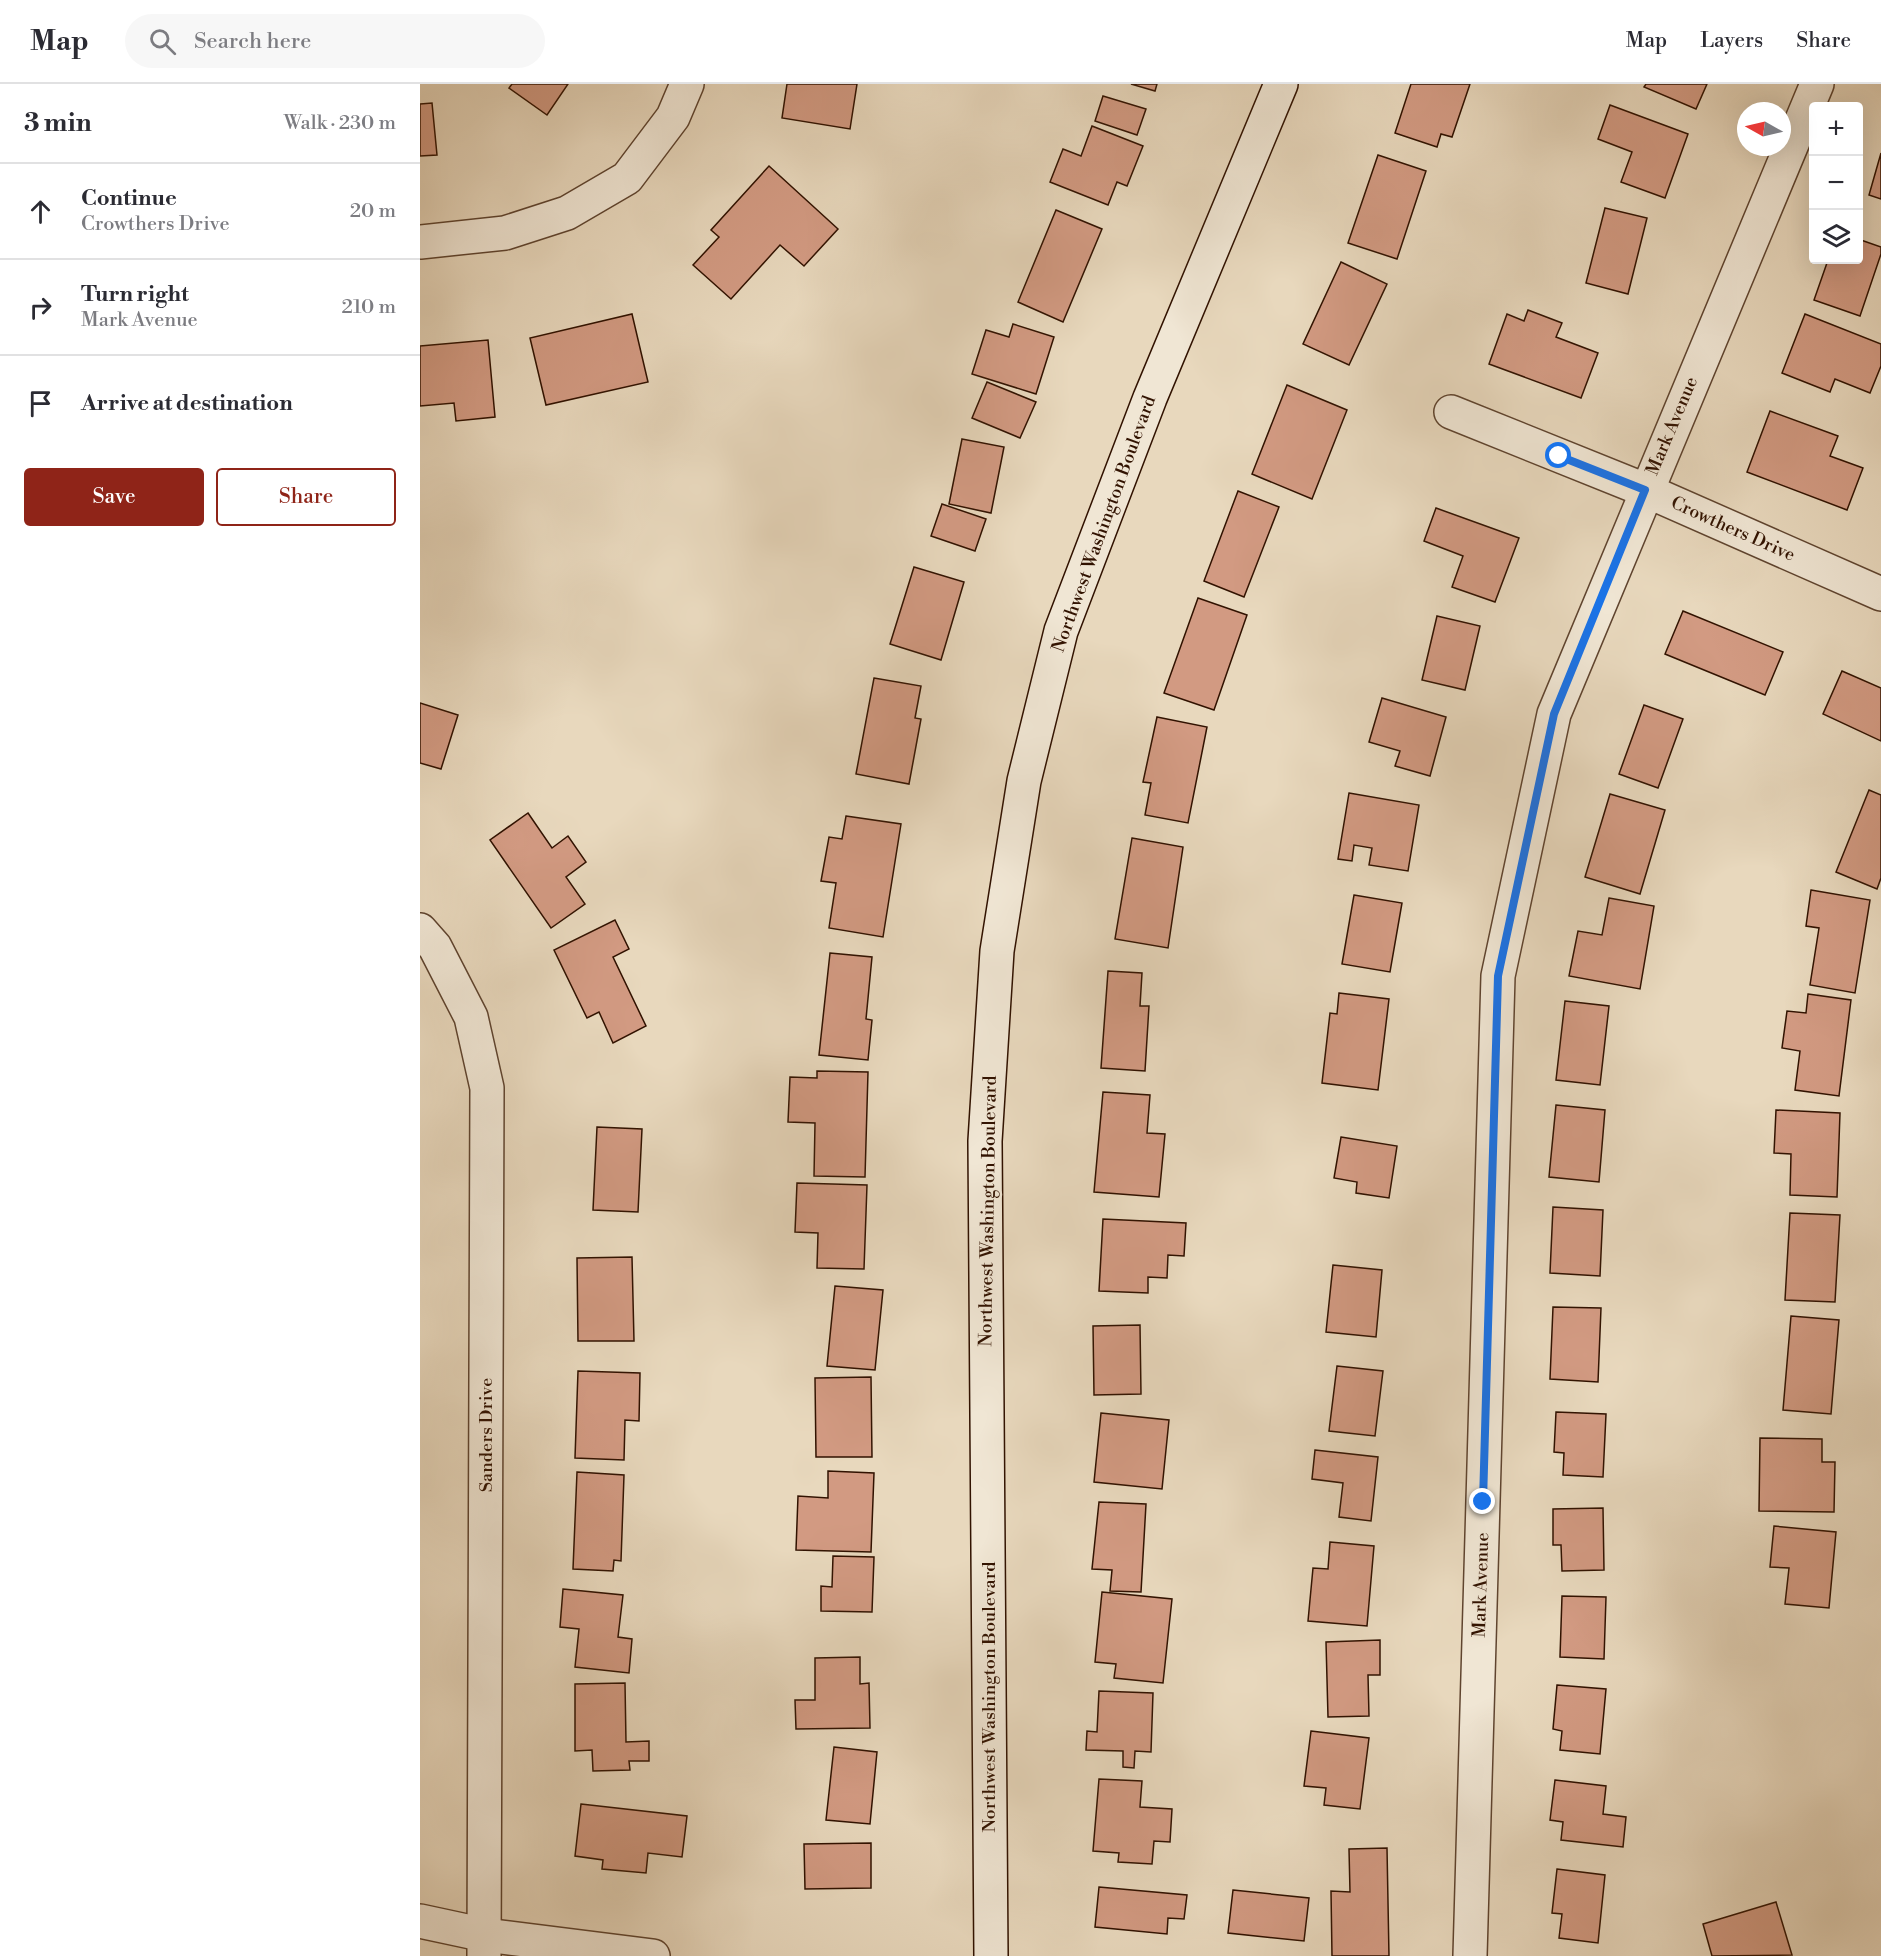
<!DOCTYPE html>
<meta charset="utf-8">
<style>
:root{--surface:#fff;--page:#f7f7f7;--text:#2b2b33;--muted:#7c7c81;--line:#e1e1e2;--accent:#8f2418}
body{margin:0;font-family:"Libre Bodoni",serif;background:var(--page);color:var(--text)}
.controls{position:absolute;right:18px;top:18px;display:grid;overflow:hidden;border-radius:6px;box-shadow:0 6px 24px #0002}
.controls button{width:54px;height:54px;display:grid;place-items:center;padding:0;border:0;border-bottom:2px solid var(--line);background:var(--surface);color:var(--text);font:30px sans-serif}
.compass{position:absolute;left:1317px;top:18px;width:54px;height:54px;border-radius:50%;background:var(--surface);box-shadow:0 6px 24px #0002;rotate:278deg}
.stop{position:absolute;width:18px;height:18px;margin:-14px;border:4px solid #1a73e8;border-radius:50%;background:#fff}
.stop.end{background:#1a73e8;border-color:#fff;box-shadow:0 2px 6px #0008}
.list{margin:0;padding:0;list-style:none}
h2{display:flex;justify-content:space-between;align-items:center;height:78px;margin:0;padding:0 24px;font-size:26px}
h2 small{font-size:20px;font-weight:400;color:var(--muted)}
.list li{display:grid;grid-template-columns:39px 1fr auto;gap:18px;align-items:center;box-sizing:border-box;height:96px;padding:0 24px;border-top:2px solid var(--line)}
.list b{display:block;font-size:22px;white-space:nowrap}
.list p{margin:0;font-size:20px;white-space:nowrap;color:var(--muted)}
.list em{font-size:20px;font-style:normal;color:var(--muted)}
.actions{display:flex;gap:12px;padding:18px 24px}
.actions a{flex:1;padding:14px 0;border:2px solid var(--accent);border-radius:6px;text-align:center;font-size:21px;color:var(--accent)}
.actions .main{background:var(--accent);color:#fff}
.icon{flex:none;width:33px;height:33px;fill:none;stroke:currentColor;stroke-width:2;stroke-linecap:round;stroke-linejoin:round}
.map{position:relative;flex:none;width:1461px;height:1872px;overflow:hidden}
header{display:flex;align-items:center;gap:36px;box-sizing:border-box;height:84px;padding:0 30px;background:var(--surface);border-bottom:2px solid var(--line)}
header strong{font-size:28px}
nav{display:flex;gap:33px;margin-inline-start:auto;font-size:21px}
.search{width:420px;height:54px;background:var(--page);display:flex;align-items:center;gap:15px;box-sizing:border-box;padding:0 21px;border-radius:33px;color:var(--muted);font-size:22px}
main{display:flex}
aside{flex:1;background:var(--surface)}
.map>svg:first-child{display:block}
</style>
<header>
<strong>Map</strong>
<div class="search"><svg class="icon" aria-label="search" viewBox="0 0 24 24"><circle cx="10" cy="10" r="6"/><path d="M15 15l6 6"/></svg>Search here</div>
<nav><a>Map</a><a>Layers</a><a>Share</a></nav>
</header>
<main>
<aside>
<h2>3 min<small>Walk · 230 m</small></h2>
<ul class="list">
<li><svg class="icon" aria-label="ahead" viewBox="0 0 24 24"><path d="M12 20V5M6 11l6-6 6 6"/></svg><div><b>Continue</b><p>Crowthers Drive</p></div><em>20 m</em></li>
<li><svg class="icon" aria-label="right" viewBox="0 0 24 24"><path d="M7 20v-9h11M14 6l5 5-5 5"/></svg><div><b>Turn right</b><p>Mark Avenue</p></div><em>210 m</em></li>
<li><svg class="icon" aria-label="arrive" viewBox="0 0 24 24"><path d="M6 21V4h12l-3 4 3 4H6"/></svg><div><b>Arrive at destination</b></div></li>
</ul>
<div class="actions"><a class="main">Save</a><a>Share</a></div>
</aside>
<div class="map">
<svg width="1461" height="1872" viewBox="0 0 1461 1872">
<rect width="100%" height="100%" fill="#e8d8bd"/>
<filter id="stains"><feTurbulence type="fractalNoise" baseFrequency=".00333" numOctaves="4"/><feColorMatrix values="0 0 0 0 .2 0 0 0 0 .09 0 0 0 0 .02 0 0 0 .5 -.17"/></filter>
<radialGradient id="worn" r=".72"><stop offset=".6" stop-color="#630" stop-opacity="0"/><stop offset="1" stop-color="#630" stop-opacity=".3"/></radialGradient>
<!-- building -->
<g fill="#d29a82" stroke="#311200" stroke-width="1.5">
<path d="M92,0H148L127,31L89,4Z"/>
<path d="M367,0H437L430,45L362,34Z"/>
<path d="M711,0H737L735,7Z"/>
<path d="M991,0H1050L1032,53L1021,50L1017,63L975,49Z"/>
<path d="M1226,0H1287L1276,25L1224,3Z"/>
<path d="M683,12L726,25L717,51L675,37Z"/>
<path d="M12,19L17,71L0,72V20Z"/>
<path d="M1190,21L1268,50L1245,114L1201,98L1212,68L1178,55Z"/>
<path d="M672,42L723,62L707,102L697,98L688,121L630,98L643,65L661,72Z"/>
<path d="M1461,69V115L1449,111Z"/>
<path d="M958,71L1006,87L977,175L928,159Z"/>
<path d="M349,82L418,145L384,182L360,161L311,215L273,181L299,153L291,146Z"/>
<path d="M1185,124L1227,134L1208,210L1166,199Z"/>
<path d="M636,126L682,145L643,238L598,218Z"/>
<path d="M1438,155L1461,163V170L1440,232L1394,216L1408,176H1438Z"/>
<path d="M921,178L967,200L929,281L883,260Z"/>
<path d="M1108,226L1142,239L1136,253L1178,269L1161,314L1069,280L1087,230L1104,237Z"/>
<path d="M212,230L228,298L126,321L110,254Z"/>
<path d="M1385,230L1461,260V282L1450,309L1415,295L1410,308L1362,289Z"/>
<path d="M593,240L634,253L616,310L552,290L566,246L589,253Z"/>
<path d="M68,256L75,333L36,337L34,319L0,322V262Z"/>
<path d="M567,298L616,318L600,354L552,334Z"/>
<path d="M867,301L927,326L892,415L832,390Z"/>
<path d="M1350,327L1418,352L1410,372L1443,384L1427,426L1327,388Z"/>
<path d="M542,355L584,363L571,429L529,420Z"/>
<path d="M818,407L859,423L824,513L784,497Z"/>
<path d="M522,420L566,435L555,467L511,452Z"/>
<path d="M1016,424L1099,454L1075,518L1032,503L1043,472L1004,457Z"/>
<path d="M494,483L544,498L521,576L470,560Z"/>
<path d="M778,514L827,531L794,626L744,609Z"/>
<path d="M1263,527L1363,568L1345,611L1245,570Z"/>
<path d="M1017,532L1060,542L1045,606L1002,596Z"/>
<path d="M1422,587L1461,604V657L1403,630Z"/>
<path d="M454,594L501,602L495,634L501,635L489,700L436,690Z"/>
<path d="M962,614L1026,633L1010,692L975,682L980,667L949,658Z"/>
<path d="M0,619L38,631L21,685L0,679Z"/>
<path d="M1224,621L1263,635L1238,704L1199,690Z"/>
<path d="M737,633L787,643L768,739L725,731L731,699L723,698Z"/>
<path d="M1449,706L1461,711V794L1457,805L1416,788Z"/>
<path d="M929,709L999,721L988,787L949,781L952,764L934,761L932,777L918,775Z"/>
<path d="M1190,710L1245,726L1220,810L1165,793Z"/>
<path d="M108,729L132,764L148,752L166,778L146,793L165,820L131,844L70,756Z"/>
<path d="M426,732L481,740L463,853L409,844L416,799L401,797L409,753L422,755Z"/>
<path d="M712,754L763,763L748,864L695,855Z"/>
<path d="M1391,806L1450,816L1435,909L1390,901L1399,844L1386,842Z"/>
<path d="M934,811L982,819L970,888L922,880Z"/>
<path d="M1189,814L1234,822L1220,905L1149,892L1158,847L1182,851Z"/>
<path d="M195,836L209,865L193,873L226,942L193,959L179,928L167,934L134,866Z"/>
<path d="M410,869L452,873L446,935L452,936L448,976L399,971Z"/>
<path d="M688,887L722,889L720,922H729L725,987L681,984Z"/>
<path d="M919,909L969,915L958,1006L902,999L910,929L917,930Z"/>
<path d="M1388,910L1431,916L1419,1012L1375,1006L1380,967L1362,964L1367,927L1386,929Z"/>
<path d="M1145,917L1189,922L1180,1001L1136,996Z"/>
<path d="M397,987L448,988L445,1093L394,1092L395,1039L368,1038L370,993L397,994Z"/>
<path d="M683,1008L730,1011L727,1049L745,1050L739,1113L674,1108Z"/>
<path d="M1136,1021L1185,1026L1179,1098L1129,1093Z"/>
<path d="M1356,1026L1420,1029L1417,1113L1370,1111L1371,1070L1354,1069Z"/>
<path d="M177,1043L222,1045L218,1128L173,1126Z"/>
<path d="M921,1053L977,1062L969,1114L936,1109L937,1098L914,1094Z"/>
<path d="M377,1099L447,1101L444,1185L397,1184L398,1149L375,1148Z"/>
<path d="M1133,1123L1183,1126L1180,1192L1130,1189Z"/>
<path d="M1370,1129L1420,1131L1415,1218L1365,1216Z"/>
<path d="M683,1135L766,1139L764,1172L748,1171L747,1194L728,1193V1209L679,1207Z"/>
<path d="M212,1173L214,1257H158L157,1174Z"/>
<path d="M913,1181L962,1186L956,1253L906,1248Z"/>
<path d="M415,1202L463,1206L455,1286L407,1282Z"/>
<path d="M1133,1223L1181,1224L1178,1298L1130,1295Z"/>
<path d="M1371,1232L1419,1236L1411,1330L1363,1326Z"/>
<path d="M720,1241L721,1310L674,1311L673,1242Z"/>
<path d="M917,1282L963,1287L955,1352L909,1347Z"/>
<path d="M158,1287L220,1289L219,1337L205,1336L204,1376L155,1374Z"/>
<path d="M451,1293L452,1373H396L395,1294Z"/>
<path d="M1136,1328L1186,1330L1183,1393L1143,1391L1144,1369L1134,1368Z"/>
<path d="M681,1329L749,1336L742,1405L674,1398Z"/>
<path d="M1340,1354L1402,1355V1378H1415L1414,1428L1339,1427Z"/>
<path d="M895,1366L958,1373L951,1437L919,1433L923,1399L892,1395Z"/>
<path d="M408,1387L454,1389L451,1468L376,1466L378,1412L408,1414Z"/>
<path d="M157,1388L204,1391L201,1477L194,1476L193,1487L153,1485Z"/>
<path d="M679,1418L726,1420L721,1508L690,1507L692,1486L672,1485Z"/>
<path d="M1183,1424L1184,1486L1142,1487L1141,1461H1133V1425Z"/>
<path d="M1354,1442L1416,1448L1409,1524L1365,1520L1369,1484L1350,1483Z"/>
<path d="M910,1458L954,1462L947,1542L888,1537L893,1484L908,1485Z"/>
<path d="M413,1472L454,1473L452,1528L401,1527V1502L412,1503Z"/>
<path d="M143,1505L203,1511L198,1553L212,1555L209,1589L155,1583L159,1545L140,1543Z"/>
<path d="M682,1508L752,1515L743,1599L694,1594L696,1580L675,1578Z"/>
<path d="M1142,1512L1186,1513L1184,1575L1140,1573Z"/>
<path d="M960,1556V1591H948L949,1632L908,1633L906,1558Z"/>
<path d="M440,1573V1600L449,1599L450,1644L376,1645L375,1616H395V1574Z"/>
<path d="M205,1599L206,1658L229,1657V1677H209L210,1686L173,1687L172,1666L155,1667V1600Z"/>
<path d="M1137,1601L1186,1605L1180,1670L1140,1666L1142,1647L1133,1645Z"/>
<path d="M679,1607L733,1609L731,1668L715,1667L714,1684L703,1683V1667L666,1666L667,1647L677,1648Z"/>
<path d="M891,1647L949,1654L940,1725L904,1721L906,1704L884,1702Z"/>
<path d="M414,1663L457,1668L450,1740L406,1736Z"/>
<path d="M679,1695L722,1697L720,1723L752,1725L750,1758L734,1757L732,1780L698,1778L699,1769L673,1767Z"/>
<path d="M1135,1696L1186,1702L1183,1730L1206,1733L1203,1763L1141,1756L1143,1738L1130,1736Z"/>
<path d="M161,1720L267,1732L262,1773L228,1769L226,1789L182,1785L183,1776L155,1772Z"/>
<path d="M451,1759V1804L385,1805L384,1760Z"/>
<path d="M967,1764L969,1872H912L911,1807L930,1808L929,1765Z"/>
<path d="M1137,1785L1185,1791L1178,1859L1139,1854L1142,1830L1132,1829Z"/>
<path d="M679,1803L767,1811L764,1835L748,1834L747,1850L675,1843Z"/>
<path d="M813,1806L889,1814L884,1857L808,1849Z"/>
<path d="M1356,1818L1372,1871L1292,1872L1283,1840Z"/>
</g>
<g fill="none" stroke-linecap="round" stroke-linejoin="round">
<defs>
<g id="street">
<path d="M0,158L85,149L147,129L207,94L253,33L267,0"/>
<path d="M1031,328L1225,406L1461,510"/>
<path d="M0,846L15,863L51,933L67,1004L64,1872"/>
<path d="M0,1837L65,1851L233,1872"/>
<path d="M1050,1872L1078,892L1134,630L1397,0"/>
</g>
<path id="secondary" d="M571,1872L565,1057L577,867L604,697L641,547L730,314L861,0"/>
</defs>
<!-- street casing -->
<use href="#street" stroke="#5f442f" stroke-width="36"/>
<!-- secondary casing -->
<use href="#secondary" stroke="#311200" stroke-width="36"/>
<!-- street -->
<use href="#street" stroke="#f0e6d4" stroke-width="33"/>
<!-- secondary -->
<use href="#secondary" stroke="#f0e6d4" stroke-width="33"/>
</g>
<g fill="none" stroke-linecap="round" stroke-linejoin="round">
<!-- route -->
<path stroke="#1a73e8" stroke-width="8" d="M1063,1418L1078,892L1134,630L1225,406L1139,372"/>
</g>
<g text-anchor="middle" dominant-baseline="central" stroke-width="5" stroke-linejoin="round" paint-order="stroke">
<!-- street labels -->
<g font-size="18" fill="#311200" stroke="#f0e6d4">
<text transform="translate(1252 342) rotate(-67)">Mark Avenue</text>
<text transform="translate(684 440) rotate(-70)">Northwest Washington Boulevard</text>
<text transform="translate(1313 445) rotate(24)">Crowthers Drive</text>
<text transform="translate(568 1127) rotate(-89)">Northwest Washington Boulevard</text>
<text transform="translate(66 1351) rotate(-90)">Sanders Drive</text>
<text transform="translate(1061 1501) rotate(-88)">Mark Avenue</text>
<text transform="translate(569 1613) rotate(-90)">Northwest Washington Boulevard</text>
</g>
</g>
<rect width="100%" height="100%" filter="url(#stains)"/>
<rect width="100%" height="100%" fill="url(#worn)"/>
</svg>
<div class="controls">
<button>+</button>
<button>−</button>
<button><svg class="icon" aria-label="layers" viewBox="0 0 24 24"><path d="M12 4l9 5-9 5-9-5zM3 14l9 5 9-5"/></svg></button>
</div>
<svg class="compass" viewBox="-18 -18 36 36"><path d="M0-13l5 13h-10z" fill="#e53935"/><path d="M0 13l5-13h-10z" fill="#7c7c81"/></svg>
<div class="stop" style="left:1139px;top:372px"></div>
<div class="stop end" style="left:1063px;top:1418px"></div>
</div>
</main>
